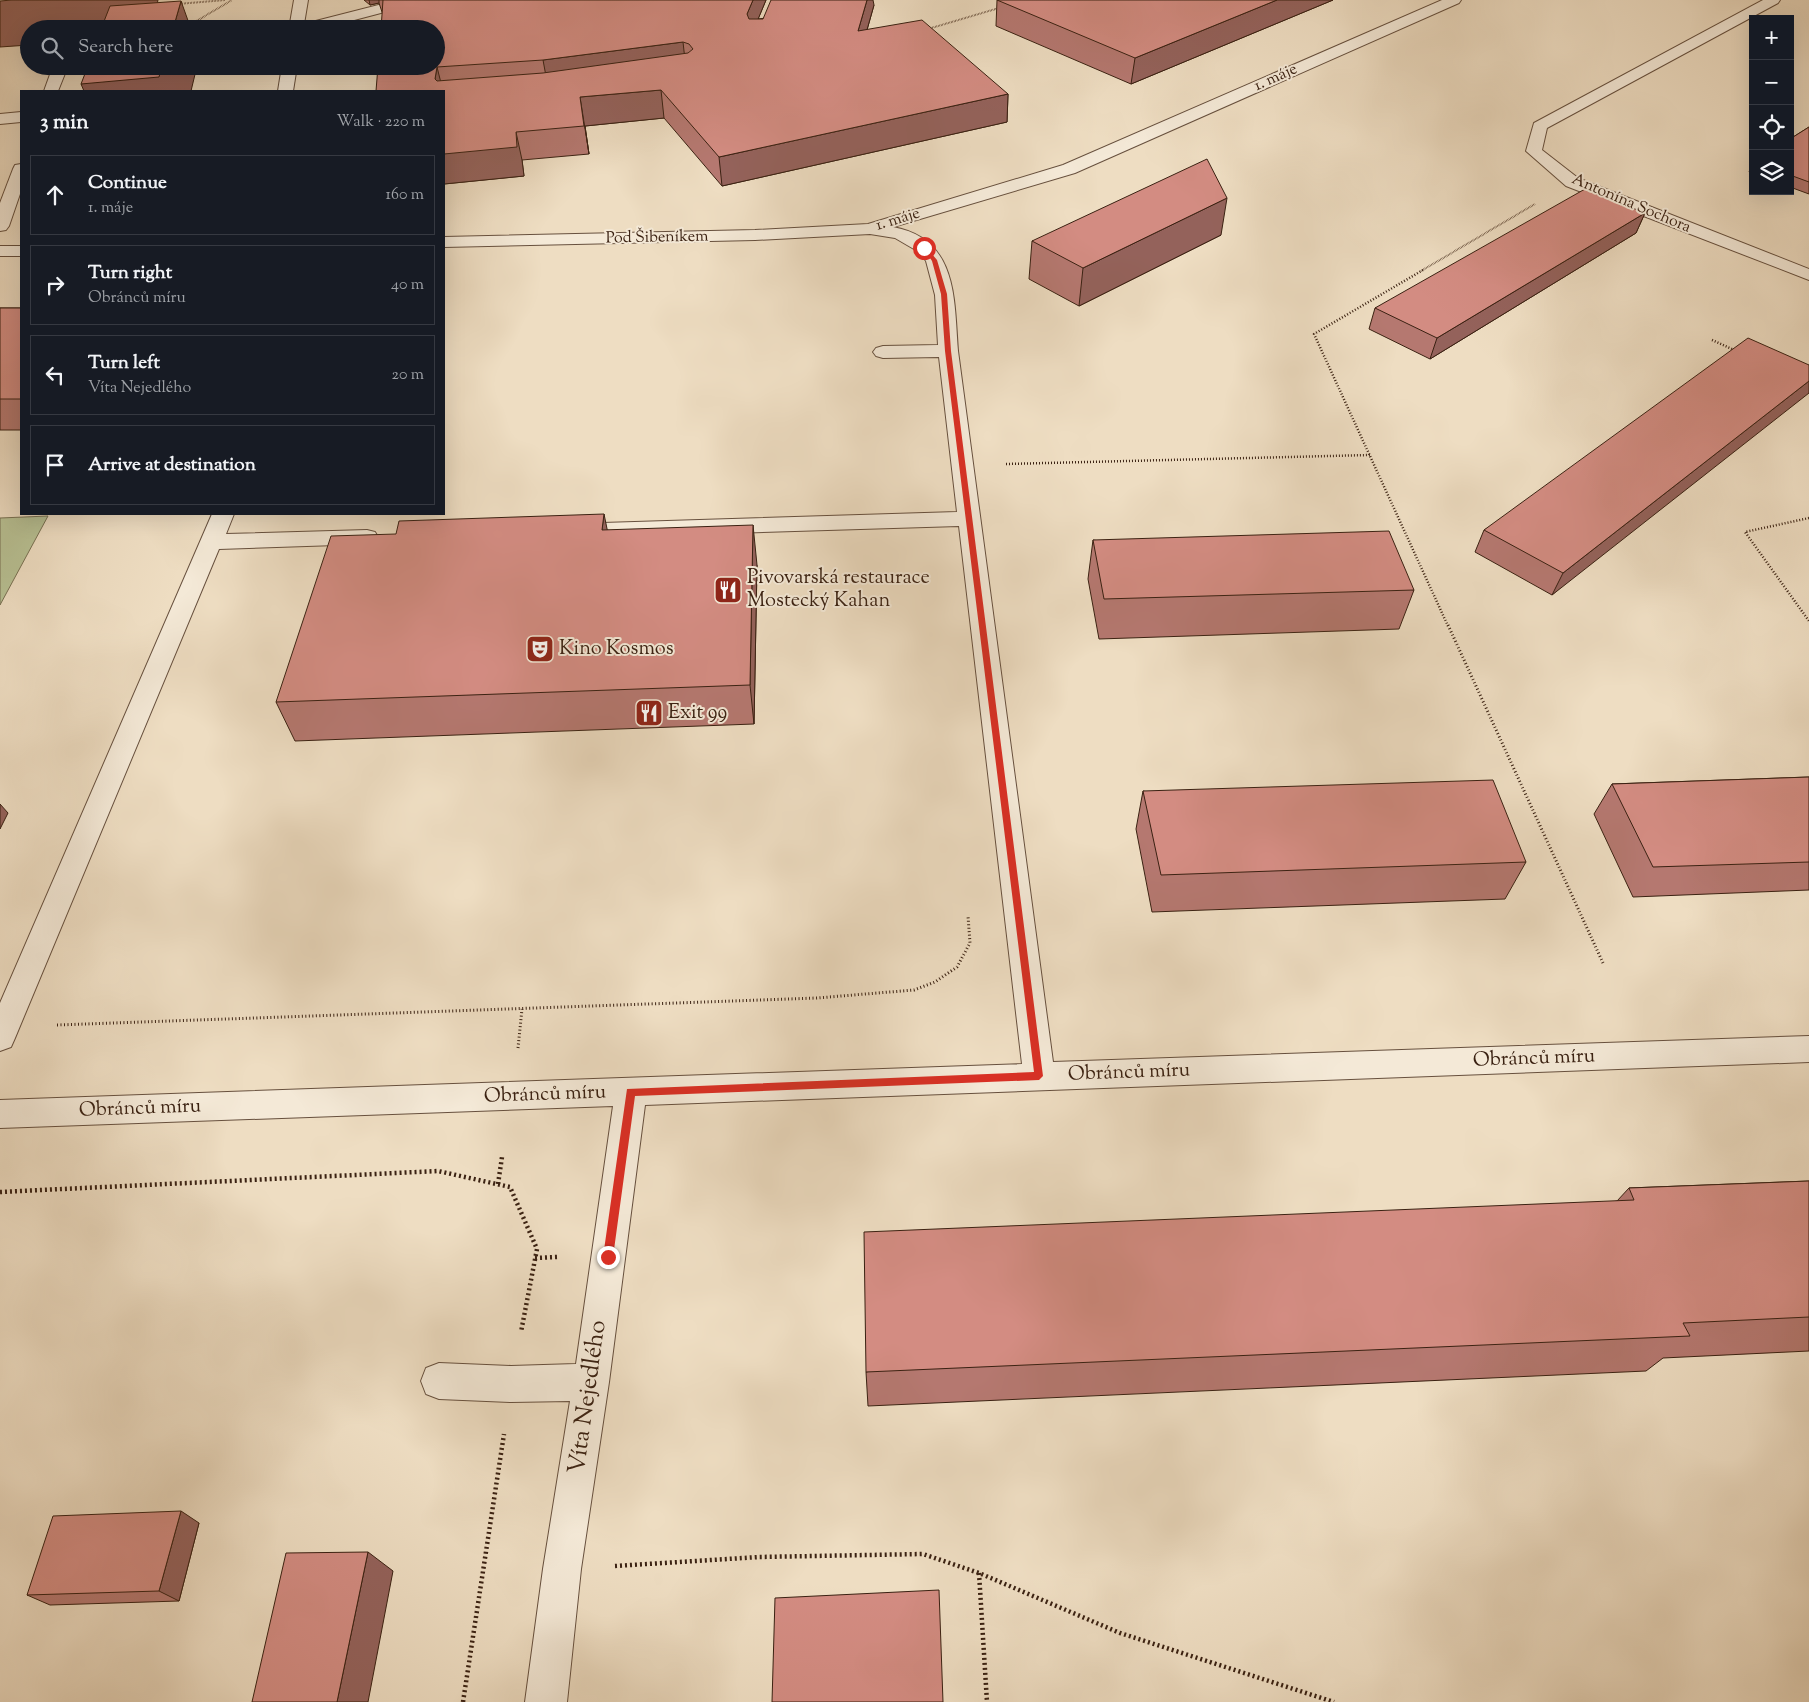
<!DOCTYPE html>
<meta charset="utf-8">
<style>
:root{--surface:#171b24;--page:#20242c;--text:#f1f3f6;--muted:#9ea1a6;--line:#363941}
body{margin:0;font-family:"Sorts Mill Goudy",serif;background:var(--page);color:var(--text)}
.controls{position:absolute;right:15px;top:15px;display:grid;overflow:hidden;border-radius:0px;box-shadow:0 5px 20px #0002}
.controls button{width:45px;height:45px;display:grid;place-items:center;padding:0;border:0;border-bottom:1px solid var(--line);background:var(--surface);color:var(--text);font:25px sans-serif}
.stop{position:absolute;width:15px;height:15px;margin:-11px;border:4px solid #d93025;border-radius:50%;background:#fff}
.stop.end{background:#d93025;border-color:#fff;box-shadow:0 1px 5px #0008}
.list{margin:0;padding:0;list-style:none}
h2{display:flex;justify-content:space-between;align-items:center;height:65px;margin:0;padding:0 20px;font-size:21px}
h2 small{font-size:16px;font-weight:400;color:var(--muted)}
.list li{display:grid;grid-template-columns:32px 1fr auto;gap:15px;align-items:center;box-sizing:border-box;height:80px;margin:0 10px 10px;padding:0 10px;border:1px solid var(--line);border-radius:0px}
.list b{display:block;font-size:19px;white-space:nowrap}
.list p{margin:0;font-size:16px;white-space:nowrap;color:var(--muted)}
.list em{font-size:16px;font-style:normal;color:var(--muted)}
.icon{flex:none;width:28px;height:28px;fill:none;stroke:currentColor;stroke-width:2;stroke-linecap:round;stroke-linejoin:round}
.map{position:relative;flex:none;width:1809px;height:1702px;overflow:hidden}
.search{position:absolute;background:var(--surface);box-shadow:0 5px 20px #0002;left:20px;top:20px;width:425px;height:55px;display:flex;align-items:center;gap:12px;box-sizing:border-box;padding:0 18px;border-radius:28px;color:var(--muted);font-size:19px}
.panel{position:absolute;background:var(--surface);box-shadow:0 5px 20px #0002;left:20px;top:90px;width:425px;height:425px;border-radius:0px}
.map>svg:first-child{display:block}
</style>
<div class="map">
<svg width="1809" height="1702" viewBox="0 0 1809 1702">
<rect width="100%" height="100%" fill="#eeddc2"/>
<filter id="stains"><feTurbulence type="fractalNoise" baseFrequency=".004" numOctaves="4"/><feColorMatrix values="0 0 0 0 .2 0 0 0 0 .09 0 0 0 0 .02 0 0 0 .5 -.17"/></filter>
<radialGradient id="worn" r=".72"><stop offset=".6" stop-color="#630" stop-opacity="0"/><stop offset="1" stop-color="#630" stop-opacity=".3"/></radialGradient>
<!-- green -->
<path fill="#b8c194" stroke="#797153" d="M48,516L0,605V518Z"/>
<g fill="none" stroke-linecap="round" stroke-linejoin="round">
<defs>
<g id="minor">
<path d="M294,0H308L304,24L398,0H421L419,3L320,29H289Z"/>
<path d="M1442,0H1461L1459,3L1075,173L893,227C958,239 954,299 958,351L1053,1062L1809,1036V1062L645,1105L609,1382L581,1569L567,1702H525L543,1569L570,1401L511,1402L439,1399L426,1394L421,1381L426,1368L439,1363L511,1366L576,1364L613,1106L0,1128V1100L1022,1064L959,526L570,538L562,536L559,531L562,526L570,524L957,512L939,357L883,358L876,356L873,352L876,348L883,346L938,345L935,295L926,261L919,252L895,238L870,234L755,240L444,247V237L755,230L868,224L1063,165Z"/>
<path d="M1763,0H1780L1778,3L1547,128L1542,150L1578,178L1809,269V280L1566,186L1526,151L1534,123Z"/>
<path d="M53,66H68L58,91H44Z"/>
<path d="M282,66H297L293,91H278Z"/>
<path d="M21,112V122L0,124V114Z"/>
<path d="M21,164V191L9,226L6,230L0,231V203L13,169L15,165Z"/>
<rect x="0" y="246" width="21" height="10"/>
<path d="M212,514H234L226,534L367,530L375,532L378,537L375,542L367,544L219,549L15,1038L11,1047L0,1051V1003Z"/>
</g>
</defs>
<!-- minor casing -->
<use href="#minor" stroke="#67503e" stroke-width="2"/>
<!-- path-far3 -->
<g stroke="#3a2112" stroke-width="2" stroke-dasharray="0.5 1" stroke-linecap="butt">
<path d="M178,4L225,0"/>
<path d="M183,29L232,0"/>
<path d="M928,29L999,8"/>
<path d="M1421,271L1535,204"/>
</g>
<!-- path-far2 -->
<g stroke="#3a2112" stroke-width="2.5" stroke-dasharray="1 2" stroke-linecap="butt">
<path d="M1423,270L1314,334L1448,626"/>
<path d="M1712,340L1734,350"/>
<path d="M1006,464L1370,455"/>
<path d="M1809,518L1745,532L1809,621"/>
</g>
<!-- path-far1 -->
<g stroke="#3a2112" stroke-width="3" stroke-dasharray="1 2.5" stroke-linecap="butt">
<path d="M1448,625L1603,963"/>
<path d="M57,1025L817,998L914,990L935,982L957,967L970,943L968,916"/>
<path d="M518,1048L522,1009"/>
</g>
<!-- path -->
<g stroke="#3a2112" stroke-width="4.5" stroke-dasharray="2 3" stroke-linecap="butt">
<path d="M498,1184L502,1157"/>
<path d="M0,1192L438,1171L510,1187L537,1249L521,1332"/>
<path d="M535,1258L557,1257"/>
<path d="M615,1566L759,1557L923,1554L979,1573L1120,1633L1334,1702"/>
<path d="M979,1573L987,1702"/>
<path d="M463,1702L504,1434"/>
</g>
<!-- minor -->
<use href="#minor" fill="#f4e9d7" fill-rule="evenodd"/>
</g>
<!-- wall -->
<g fill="#b57870" stroke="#3a2112">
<path d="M364,0H766L758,19L874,5L867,30L1008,94L1007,122L722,186L664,118L585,126L589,154L522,160L524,176L444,184L382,12L379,3L370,5Z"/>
<path d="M997,0H1333L1131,84L996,26Z"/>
<path d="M1809,127V194L1790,187V139Z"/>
<path d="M1753,163V173L1749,172Z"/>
<path d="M1645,213L1636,233L1430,359L1369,329L1375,308Z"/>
<path d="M1221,235L1079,306L1029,279L1032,241Z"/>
<rect x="0" y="308" width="21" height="122"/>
<path d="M1809,365L1552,595L1475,552L1484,530Z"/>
<path d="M607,530L757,565L754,724L295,741L276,702Z"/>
<path d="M1093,540L1414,590L1399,629L1099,639L1088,579Z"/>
<path d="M1809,777V890L1633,897L1594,814L1612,784Z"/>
<path d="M1143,791L1526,862L1505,899L1152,912L1136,829Z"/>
<path d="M1809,1181V1351L1663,1358L1646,1371L868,1406L866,1372L1617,1201L1629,1188Z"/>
<path d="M199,1523L179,1601L50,1605L27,1595Z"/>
</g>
<!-- shaded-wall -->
<g fill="#94625b" stroke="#3a2112">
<path d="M12,0H158L151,29H29V45L0,47V1Z"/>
<path d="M369,0H379V3L370,5Z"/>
<path d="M753,0H766L749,41L747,14Z"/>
<path d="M867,0H873L874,5L859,58L858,31Z"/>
<path d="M1277,0H1333L1131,84L1135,58Z"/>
<path d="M181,1L191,29H173Z"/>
<path d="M683,42L686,69L548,87L543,60Z"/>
<path d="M162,66H197L191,91H84L81,84Z"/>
<path d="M437,67L443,91L435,79Z"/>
<path d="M661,90L664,118L585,126L589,154L580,97Z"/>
<path d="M1008,94L1007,122L722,186L719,157Z"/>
<path d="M516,132L522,160L524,176L444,184V154Z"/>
<path d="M1227,198L1221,235L1079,306L1083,268Z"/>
<path d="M1645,213L1636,233L1430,359L1437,338Z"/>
<path d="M1809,381V393L1552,595L1563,573Z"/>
<path d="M604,514L612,553L602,530Z"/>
<path d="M753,525L757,565L754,724L750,685Z"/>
<path d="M0,804L8,813L0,829Z"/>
<path d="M181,1511L199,1523L179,1601L159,1591Z"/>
<path d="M368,1552L393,1571L368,1702H337Z"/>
</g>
<!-- building -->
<g fill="#d38c82" stroke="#3a2112" fill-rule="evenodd">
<path d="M383,0H753L747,14L749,19H763L771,0H867L858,31L922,20L1008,94L719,157L661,90L580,97L584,126L516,132L517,147L444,154V91H376L378,66H436V29H381ZM683,42L689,44L693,49L688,53L543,73L437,81L435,79L437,67L543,60Z"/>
<path d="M997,0H1277L1135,58Z"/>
<path d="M181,1L173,29H101L110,6Z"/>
<path d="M88,66H162L159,77L81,84Z"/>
<path d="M1809,127V182L1790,175V139Z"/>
<path d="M1207,159L1227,198L1083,268L1032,241Z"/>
<path d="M1585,189L1645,213L1437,338L1375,308Z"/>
<rect x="0" y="308" width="21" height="91"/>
<path d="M1748,338L1809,365V381L1563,573L1484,530Z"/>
<path d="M604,514L602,530L753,525L750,685L276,702L331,536L396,534L399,521Z"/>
<path d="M1389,531L1414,590L1104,599L1093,540Z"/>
<path d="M1809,777V862L1653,867L1612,784Z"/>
<path d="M1493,780L1526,862L1161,875L1143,791Z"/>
<path d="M1809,1181V1317L1683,1323L1690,1336L866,1372L864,1232L1634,1200L1629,1188Z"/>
<path d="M181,1511L159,1591L27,1595L53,1516Z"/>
<path d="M368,1552L337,1702H252L286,1553Z"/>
<path d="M939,1590L943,1702H772L775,1598Z"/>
</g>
<!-- route -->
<path fill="#d93025" d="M923,247H926L937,260L947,294L951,351L1043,1076L1039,1080L635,1096L613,1257L608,1262L603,1257L627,1089L1034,1072L945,351L941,294L932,261Z"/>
<!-- icons -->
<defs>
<symbol id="restaurant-square" viewBox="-11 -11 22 22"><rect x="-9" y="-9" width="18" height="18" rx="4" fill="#8f2418" stroke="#f4e9d7"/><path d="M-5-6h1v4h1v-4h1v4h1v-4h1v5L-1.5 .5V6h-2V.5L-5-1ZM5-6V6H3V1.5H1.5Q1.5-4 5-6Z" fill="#fff"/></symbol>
<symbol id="theatre-square" viewBox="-11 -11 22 22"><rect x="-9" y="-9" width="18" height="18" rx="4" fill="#8f2418" stroke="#f4e9d7"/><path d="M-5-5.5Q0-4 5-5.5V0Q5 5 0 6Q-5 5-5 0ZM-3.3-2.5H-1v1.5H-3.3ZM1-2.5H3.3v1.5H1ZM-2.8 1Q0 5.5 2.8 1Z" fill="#fff"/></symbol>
</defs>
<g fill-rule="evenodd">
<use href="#restaurant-square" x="712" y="574" width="32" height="32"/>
<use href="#theatre-square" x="524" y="633" width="32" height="32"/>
<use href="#restaurant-square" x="633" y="697" width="32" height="32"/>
</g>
<g text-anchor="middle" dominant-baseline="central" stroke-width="4" stroke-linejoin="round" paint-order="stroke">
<!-- far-street labels -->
<g font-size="16" fill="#3a2112" stroke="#f4e9d7">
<text transform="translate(1276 78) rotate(-24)">1. máje</text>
<text transform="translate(1631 204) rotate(23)">Antonína Sochora</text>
<text transform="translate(898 220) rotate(-17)">1. máje</text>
<text transform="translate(657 238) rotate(-1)">Pod Šibeníkem</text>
</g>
<!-- poi labels -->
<g font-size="20" fill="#3a2112" stroke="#f4e9d7" text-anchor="start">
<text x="747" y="578">Pivovarská restaurace<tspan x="747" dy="23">Mostecký Kahan</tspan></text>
<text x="559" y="649">Kino Kosmos</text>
<text x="668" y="713">Exit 99</text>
</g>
<!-- street labels -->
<g font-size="20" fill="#3a2112" stroke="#f4e9d7">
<text transform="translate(1534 1059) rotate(-2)">Obránců míru</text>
<text transform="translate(1129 1073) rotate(-2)">Obránců míru</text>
<text transform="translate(545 1095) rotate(-2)">Obránců míru</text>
<text transform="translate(140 1109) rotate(-2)">Obránců míru</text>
</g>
<!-- near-street labels -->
<g font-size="24" fill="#3a2112" stroke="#f4e9d7">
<text transform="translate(588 1397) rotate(-82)">Víta Nejedlého</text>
</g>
</g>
<rect width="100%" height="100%" filter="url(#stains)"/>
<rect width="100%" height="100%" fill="url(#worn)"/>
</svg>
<div class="controls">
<button>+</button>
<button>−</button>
<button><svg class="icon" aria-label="locate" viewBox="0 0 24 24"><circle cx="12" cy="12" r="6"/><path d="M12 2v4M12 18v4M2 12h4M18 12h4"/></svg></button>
<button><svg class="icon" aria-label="layers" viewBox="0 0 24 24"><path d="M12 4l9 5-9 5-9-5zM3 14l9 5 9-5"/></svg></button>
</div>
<div class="stop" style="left:924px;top:248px"></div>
<div class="stop end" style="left:608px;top:1257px"></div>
<div class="search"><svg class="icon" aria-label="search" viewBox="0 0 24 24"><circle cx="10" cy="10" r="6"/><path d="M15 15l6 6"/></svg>Search here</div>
<section class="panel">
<h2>3 min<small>Walk · 220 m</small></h2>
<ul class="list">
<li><svg class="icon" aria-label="ahead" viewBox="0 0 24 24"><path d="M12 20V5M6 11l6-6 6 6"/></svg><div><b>Continue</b><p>1. máje</p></div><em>160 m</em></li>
<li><svg class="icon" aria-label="right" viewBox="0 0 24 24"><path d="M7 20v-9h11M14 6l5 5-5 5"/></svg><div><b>Turn right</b><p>Obránců míru</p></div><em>40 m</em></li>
<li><svg class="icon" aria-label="left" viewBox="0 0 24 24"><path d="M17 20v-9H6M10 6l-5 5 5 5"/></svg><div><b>Turn left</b><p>Víta Nejedlého</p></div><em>20 m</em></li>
<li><svg class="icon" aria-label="arrive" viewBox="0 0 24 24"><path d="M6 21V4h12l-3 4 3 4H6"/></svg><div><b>Arrive at destination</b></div></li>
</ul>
</section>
</div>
